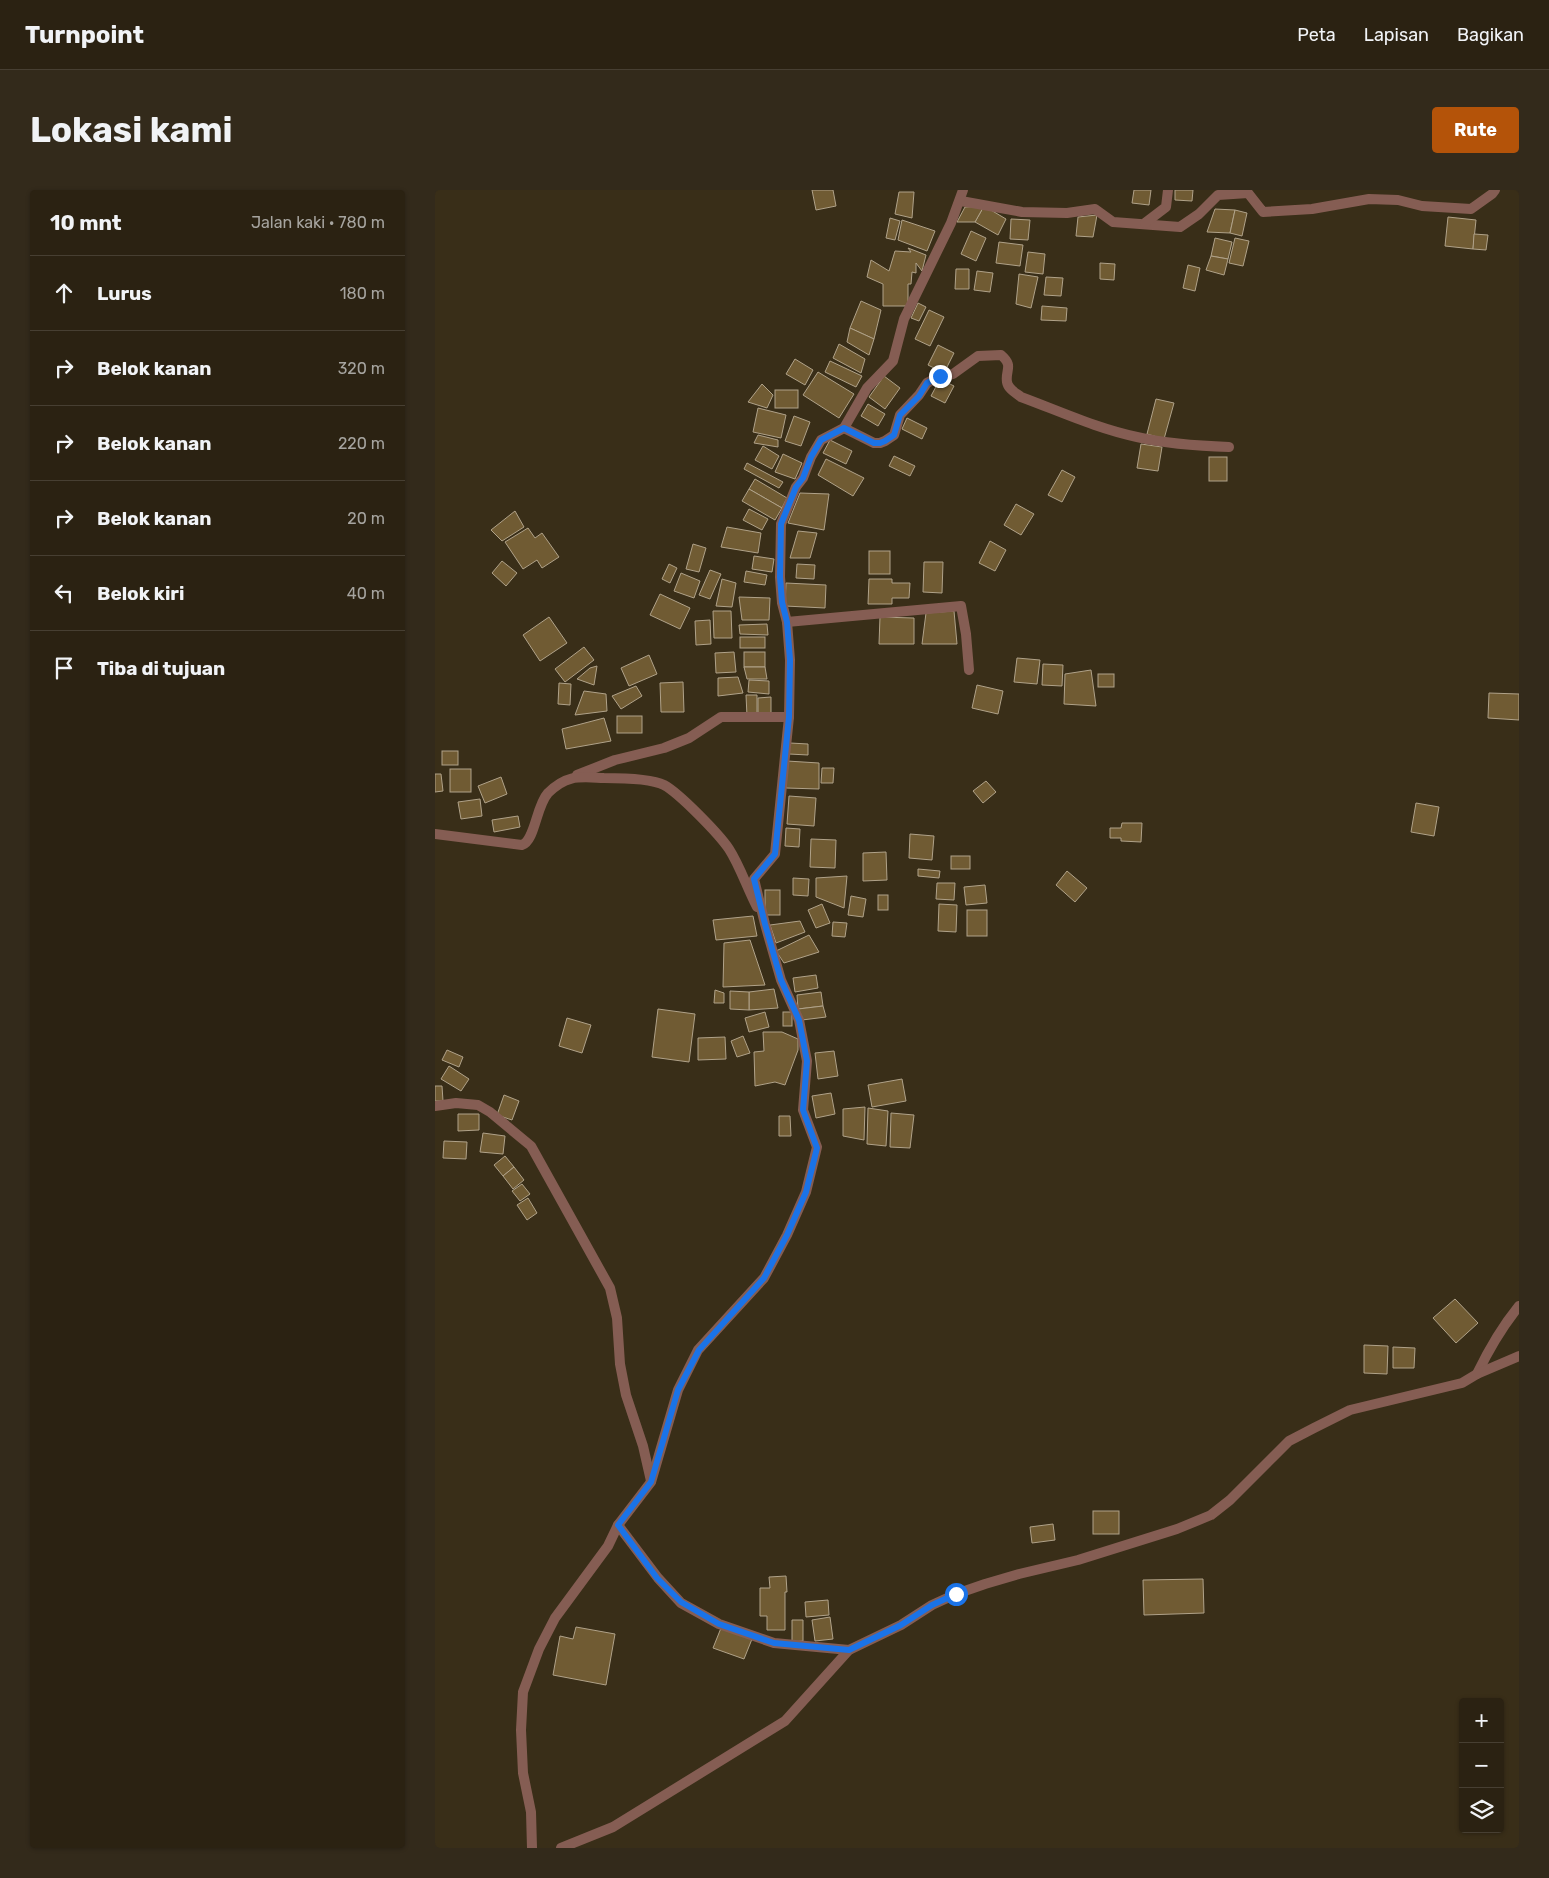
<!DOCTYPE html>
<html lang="id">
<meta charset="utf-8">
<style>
:root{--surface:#2b2212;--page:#332a1b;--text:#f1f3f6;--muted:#a6a49f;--line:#473f32;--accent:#b45309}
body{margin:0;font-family:Rubik,sans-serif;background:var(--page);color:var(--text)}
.controls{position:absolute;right:15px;bottom:15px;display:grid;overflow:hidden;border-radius:5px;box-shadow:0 1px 4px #0004}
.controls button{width:45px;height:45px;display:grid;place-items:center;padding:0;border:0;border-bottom:1px solid var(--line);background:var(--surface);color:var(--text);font:25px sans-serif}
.stop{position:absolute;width:15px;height:15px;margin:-11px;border:4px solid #1a73e8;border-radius:50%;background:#fff}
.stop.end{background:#1a73e8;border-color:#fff;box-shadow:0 1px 5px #0008}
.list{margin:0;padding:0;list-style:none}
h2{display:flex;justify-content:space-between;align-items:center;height:65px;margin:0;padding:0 20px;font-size:21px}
h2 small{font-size:16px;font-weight:400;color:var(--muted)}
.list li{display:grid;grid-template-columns:32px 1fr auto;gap:15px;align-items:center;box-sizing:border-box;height:75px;padding:0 20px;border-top:1px solid var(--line)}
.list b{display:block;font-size:19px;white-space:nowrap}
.list em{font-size:16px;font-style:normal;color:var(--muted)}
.icon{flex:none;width:28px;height:28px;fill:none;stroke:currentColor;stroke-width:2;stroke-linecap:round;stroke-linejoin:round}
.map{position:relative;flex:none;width:1084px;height:1658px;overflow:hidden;border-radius:5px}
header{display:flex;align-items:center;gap:30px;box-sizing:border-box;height:70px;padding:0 25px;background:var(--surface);border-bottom:1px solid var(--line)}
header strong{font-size:24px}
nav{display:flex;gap:28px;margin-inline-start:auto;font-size:18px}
.intro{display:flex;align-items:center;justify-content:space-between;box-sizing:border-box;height:120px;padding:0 30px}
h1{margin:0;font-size:35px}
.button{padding:12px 22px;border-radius:5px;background:var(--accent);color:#fff;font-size:18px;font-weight:700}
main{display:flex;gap:30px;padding:0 30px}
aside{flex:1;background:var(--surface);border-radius:5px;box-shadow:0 1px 4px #0004}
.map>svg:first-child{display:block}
</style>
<header>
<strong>Turnpoint</strong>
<nav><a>Peta</a><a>Lapisan</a><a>Bagikan</a></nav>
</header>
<div class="intro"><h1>Lokasi kami</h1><a class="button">Rute</a></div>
<main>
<aside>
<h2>10 mnt<small>Jalan kaki · 780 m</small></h2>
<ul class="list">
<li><svg class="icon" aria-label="ahead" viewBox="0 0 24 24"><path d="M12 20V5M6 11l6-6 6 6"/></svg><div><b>Lurus</b></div><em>180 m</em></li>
<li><svg class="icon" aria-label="right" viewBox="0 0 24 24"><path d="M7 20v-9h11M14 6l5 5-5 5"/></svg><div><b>Belok kanan</b></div><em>320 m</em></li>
<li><svg class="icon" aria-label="right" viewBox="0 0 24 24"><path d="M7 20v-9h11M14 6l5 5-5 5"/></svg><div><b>Belok kanan</b></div><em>220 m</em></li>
<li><svg class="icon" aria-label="right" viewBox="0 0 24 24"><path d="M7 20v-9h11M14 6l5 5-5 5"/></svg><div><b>Belok kanan</b></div><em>20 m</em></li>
<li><svg class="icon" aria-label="left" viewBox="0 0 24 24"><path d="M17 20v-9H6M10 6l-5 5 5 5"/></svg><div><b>Belok kiri</b></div><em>40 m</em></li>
<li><svg class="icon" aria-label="arrive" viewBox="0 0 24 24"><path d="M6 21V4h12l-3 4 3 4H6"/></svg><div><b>Tiba di tujuan</b></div></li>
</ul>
</aside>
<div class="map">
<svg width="1084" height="1658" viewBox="0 0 1084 1658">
<rect width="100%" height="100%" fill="#392e18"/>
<!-- building -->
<g fill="#705b33" stroke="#b0a289">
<path d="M377,0H398L401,16L381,20Z"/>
<path d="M699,0H716L714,15L697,13Z"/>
<path d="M740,0H758L757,11L740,10Z"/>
<path d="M464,2H479L477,28L460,24Z"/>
<path d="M549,16L571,29L563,45L540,32Z"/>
<path d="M549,16L540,32H522L530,17Z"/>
<path d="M780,19L800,20L795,43L772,42Z"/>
<path d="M800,20L812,23L807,46L795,43Z"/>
<path d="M662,25L658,47L641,46L643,27Z"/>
<path d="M1013,27L1041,30L1038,59L1010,56Z"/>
<path d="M455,28L465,31L460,50L451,48Z"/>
<path d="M576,29L595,30L593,50L575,49Z"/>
<path d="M467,30L500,41L492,61L463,50Z"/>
<path d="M536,41L551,48L541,71L526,64Z"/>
<path d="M1039,44L1053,45L1051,60L1038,59Z"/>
<path d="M780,48L797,52L793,69L776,66Z"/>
<path d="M800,48L814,51L808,76L794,73Z"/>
<path d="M564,52L588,55L585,76L561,73Z"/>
<path d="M473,58L491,65L487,81L481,73V83L477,82L476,94H473V116H448V94L432,87L436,70L454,81L460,61L476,62Z"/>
<path d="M593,62L610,64L608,84L590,82Z"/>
<path d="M776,66L793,69L789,85L771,80Z"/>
<path d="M665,73L680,74L679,90L665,89Z"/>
<path d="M753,75L765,78L760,101L748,98Z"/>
<path d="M521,79H534V99H520Z"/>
<path d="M542,81L558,83L555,102L539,100Z"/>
<path d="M584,84L603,87L596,118L581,114Z"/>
<path d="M611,87L628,88L626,106L609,105Z"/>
<path d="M426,111L446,120L439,149L415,138Z"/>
<path d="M483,113L491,117L484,131L476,128Z"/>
<path d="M607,116L632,118L631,131L606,130Z"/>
<path d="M494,120L509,127L495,156L480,149Z"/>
<path d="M415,138L439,149L434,165L412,152Z"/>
<path d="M404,154L430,169L426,183L398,168Z"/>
<path d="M503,155L519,163L509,183L493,175Z"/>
<path d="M360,169L378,180L370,195L351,184Z"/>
<path d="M395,171L427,186L421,197L390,182Z"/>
<path d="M383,182L419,204L404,228L368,205Z"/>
<path d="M449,186L465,198L450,219L434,207Z"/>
<path d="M505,189L519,196L510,213L496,206Z"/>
<path d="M327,194L338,205L332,218L313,212Z"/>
<rect x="340" y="200" width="23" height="18"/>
<path d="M721,209L739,213L729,249L712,244Z"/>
<path d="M433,214L450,224L443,236L426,226Z"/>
<path d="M323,218L351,225L346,248L318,242Z"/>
<path d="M359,226L375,232L366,256L350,251Z"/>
<path d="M472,228L492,238L487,249L467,239Z"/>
<path d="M323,245L343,250V257L319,253Z"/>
<path d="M395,250L417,261L411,274L388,263Z"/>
<path d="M706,254L727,257L723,281L702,278Z"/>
<path d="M328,256L344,266L337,279L320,270Z"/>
<path d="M348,264L367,273L360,289L340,282Z"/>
<path d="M459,266L480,276L475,286L454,276Z"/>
<rect x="774" y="267" width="18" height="24"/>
<path d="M391,269L429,288L418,306L383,285Z"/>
<path d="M312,273L348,292L344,298L309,279Z"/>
<path d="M627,280L640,287L627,312L613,305Z"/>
<path d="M320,289L352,308L347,318L314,299Z"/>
<path d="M314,299L347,318L340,330L307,311Z"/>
<path d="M365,303L394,304L389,340L353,333Z"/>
<path d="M581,314L599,324L586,345L569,335Z"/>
<path d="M314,319L333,329L327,340L308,330Z"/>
<path d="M80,321L89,337L67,351L56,340Z"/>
<path d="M292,337L326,343L323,363L286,357Z"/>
<path d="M93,338L100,348L107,343L124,367L107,378L102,370L88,379L70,352Z"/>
<path d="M363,341L382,343L375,368H355Z"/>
<path d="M555,351L571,360L560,381L544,373Z"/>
<path d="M258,354L271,358L264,382L251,379Z"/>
<rect x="434" y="361" width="21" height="23"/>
<path d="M319,366L339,369L337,382L317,379Z"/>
<path d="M67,371L82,383L71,396L57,383Z"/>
<path d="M489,372H508L507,403L488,402Z"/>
<path d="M234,374L242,378L235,393L227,389Z"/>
<path d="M362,374L380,375L379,389L361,388Z"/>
<path d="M275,380L286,384L275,409L264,405Z"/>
<path d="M311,381L332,385L330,395L309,392Z"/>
<path d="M246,383L265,391L259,408L239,401Z"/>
<path d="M287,389L301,393L297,417L281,416Z"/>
<path d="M434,389H457V393H475L474,408H457V414H433Z"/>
<path d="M351,393L391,395L390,418L350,416Z"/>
<path d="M225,404L255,418L245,439L215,425Z"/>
<path d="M304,407L335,408L334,430H307Z"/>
<path d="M278,421H296L297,448H279Z"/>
<path d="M519,421L522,454H487L491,423Z"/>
<path d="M114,427L132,453L105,471L88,445Z"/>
<path d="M445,427L479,428V454H444Z"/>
<path d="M275,430L276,454L261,455L260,431Z"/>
<path d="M332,434L333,445L305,444L304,435Z"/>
<rect x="305" y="447" width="25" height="11"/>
<path d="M149,457L159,470L130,492L120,479Z"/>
<path d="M299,462L301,482L281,483L280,463Z"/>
<rect x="309" y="462" width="21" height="15"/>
<path d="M214,465L222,484L194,496L186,478Z"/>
<path d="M582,468L605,470L602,494L579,492Z"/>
<path d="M608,474L628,475L627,496L607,495Z"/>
<path d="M162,476L159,495L142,489L155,478Z"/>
<path d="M309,477H330L332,489H312Z"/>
<path d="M656,480L661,516L629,514L630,484Z"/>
<rect x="663" y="484" width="16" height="13"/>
<path d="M303,487L308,503L283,506V488Z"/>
<path d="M314,490L334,491V504L313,502Z"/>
<path d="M248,492L249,522H226L225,493Z"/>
<path d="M124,493L136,494L135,515L123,514Z"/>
<path d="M542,495L568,501L563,524L537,518Z"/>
<path d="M201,496L207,506L186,519L177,506Z"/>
<path d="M149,501L171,504L172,521L140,525Z"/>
<path d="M1054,503L1084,504V530L1053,528Z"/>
<path d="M311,505H322V526H312Z"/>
<path d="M336,507V523H323V508Z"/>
<rect x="182" y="526" width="25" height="17"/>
<path d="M169,528L176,551L131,559L127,539Z"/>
<path d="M355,553L373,554V565L354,564Z"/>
<rect x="7" y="561" width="16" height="14"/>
<path d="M352,571L384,573V599L351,598Z"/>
<path d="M387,578H399L398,593H386Z"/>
<rect x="15" y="579" width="21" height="23"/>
<path d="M0,584H6L8,601L0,602Z"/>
<path d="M66,587L72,604L50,613L43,596Z"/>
<path d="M551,591L561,602L548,613L538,601Z"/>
<path d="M354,606L381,608L379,636L352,634Z"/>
<path d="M45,609L47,626L26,629L23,612Z"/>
<path d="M981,613L1004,617L999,646L976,642Z"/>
<path d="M83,626L85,637L59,642L57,630Z"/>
<path d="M687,633H707L706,652L686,651V648H675V638H686Z"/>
<path d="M351,638L365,639L364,657L350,656Z"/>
<path d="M475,644L499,646L497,670L474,668Z"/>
<path d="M376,649L401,650L400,678L375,677Z"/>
<path d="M451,662L452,690L428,691V663Z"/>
<rect x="516" y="666" width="19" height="13"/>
<path d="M483,679L505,681L504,688L483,686Z"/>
<path d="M632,681L652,698L640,712L621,695Z"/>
<path d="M412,686L409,718L381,707V688Z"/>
<path d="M358,688L374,689L373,706L358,705Z"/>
<path d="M502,693H520L519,710L501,709Z"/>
<path d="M550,695L552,713L531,715L529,697Z"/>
<rect x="330" y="700" width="15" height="25"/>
<rect x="443" y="705" width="10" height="15"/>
<path d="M416,706L431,709L428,727L413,725Z"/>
<path d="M387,714L395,733L381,738L373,720Z"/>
<path d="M504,714L522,715L521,742L503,741Z"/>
<rect x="532" y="720" width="20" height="26"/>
<path d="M318,726L322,746L281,750L278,730Z"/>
<path d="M365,731L370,742L341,753L335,735Z"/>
<path d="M398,732L412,733L410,747L397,746Z"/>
<path d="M374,745L384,762L349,773L341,761Z"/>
<path d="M315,750L330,795L288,797L289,753Z"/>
<path d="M381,785L383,798L360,802L358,788Z"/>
<path d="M339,799L343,818L314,820V802Z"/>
<path d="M280,800L289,803V813H279Z"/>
<path d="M295,801L314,802V820L295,819Z"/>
<path d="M386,802L388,816L363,819L362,805Z"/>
<path d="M388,816L391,827L367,830L363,819Z"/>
<path d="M223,819L260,824L254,872L217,867Z"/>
<path d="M330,822L334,837L314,842L310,828Z"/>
<rect x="348" y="822" width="9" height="14"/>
<path d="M132,828L156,835L147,863L124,856Z"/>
<path d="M328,842H347L363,849V860L350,895L340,892L320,896L319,862L329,861Z"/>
<path d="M308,846L315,863L302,867L296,851Z"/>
<path d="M290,847L291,869L263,870V848Z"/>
<path d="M12,860L28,867L24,877L7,870Z"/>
<path d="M399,861L403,886L383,889L380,863Z"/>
<path d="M14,876L34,889L26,901L6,889Z"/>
<path d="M467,889L471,911L437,917L433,895Z"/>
<path d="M0,896H7L8,911H0Z"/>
<path d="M396,903L400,924L381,928L377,906Z"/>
<path d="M69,905L84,911L77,930L62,925Z"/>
<path d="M430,917L429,950L408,946V919Z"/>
<path d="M433,918L453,921L451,956L432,954Z"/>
<path d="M456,923L479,925L475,958L455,957Z"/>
<path d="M23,924H44V940L23,941Z"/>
<path d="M344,926H355L356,946H344Z"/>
<path d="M48,943L70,946L68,964L45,962Z"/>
<path d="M9,951L32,952L31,969L8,968Z"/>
<path d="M70,966L79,977L68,986L59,975Z"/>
<path d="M79,977L89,990L78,999L68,986Z"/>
<path d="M87,994L95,1004L85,1011L77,1001Z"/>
<path d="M93,1008L102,1023L92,1030L82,1015Z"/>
<path d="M1020,1109L1043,1133L1021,1153L998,1128Z"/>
<path d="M929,1155L953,1156L952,1184L929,1183Z"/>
<path d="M958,1157L980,1158L979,1178H958Z"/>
<rect x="658" y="1321" width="26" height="23"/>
<path d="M618,1334L620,1350L597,1353L595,1337Z"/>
<path d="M351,1386L352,1402H350V1440H332V1426H325V1398H335L334,1387Z"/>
<path d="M768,1389L769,1423L709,1425L708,1390Z"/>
<path d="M393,1410L394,1425L371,1427L370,1412Z"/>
<path d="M395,1427L398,1449L380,1451L377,1430Z"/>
<path d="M357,1430H368V1451L357,1452Z"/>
<path d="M141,1437L180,1444L171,1495L118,1485L125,1446L138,1449Z"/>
<path d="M286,1438L317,1449L309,1469L278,1458Z"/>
</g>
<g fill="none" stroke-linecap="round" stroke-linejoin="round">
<!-- minor -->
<g stroke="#855d53" stroke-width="10">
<path d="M526,11L587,22L632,23L660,19L678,32L745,37L764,24L783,5L813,3L828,22L877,19L934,9L963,10L987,16L1036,19L1057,4L1060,0"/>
<path d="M710,33L731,17L733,0"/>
<path d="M409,238L439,253H445L450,251L459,245L465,225L484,205L492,193L505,186L518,184L543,166L566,165C579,176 570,180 572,192C573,199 581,203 586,207C624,221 663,239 702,247C733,254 763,256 794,257"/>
<path d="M352,432L526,416L531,444L534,480"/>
<path d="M142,585L180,570L229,558L254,548L286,527H354"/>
<path d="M0,644L87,655C100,651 101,616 113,603C132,584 145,587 169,588C184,588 215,588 229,595C244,603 284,644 294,659C305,676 312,698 322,717"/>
<path d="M0,916L21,913L43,915L55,922L96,956L175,1098L182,1128L185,1174L191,1205L208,1256L216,1291"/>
<path d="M1042,1184C1054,1159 1067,1137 1084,1116"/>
<path d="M183,1335L223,1388L246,1413L284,1434L339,1453L414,1460"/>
<path d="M97,1658L96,1622L88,1583L86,1540L88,1502L104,1459L120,1428L173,1356L183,1335L216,1292L243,1200L263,1160L329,1088L352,1045L371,1002L382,957L368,920L372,871L364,830L346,790L330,734L319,689L340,664L354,527L355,470L352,432L347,413L345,387L346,334L361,297L368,288L376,267L386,250L409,238L432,198L458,171L469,129L516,33L528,0"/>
<path d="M126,1658L178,1637L350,1531L414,1460L466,1435L497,1415L521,1404L550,1394L584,1384L643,1370L742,1339L776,1325L795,1310L854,1251L879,1238L915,1220L1027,1193L1042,1184L1084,1166"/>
</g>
</g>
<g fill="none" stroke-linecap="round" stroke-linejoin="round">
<!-- route -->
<path stroke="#1a73e8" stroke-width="6" d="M505,186L492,193L484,206L465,225L459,245L450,251L445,253H439L409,238L386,250L376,267L368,288L361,297L346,334L345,387L347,412L352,432L355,470L354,527L340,664L319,689L330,734L346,790L364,830L372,871L368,920L382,958L371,1002L352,1045L329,1088L264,1160L243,1200L216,1292L183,1335L222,1388L246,1412L284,1434L339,1453L414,1460L466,1435L497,1415L521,1404"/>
</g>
</svg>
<div class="controls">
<button>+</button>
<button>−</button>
<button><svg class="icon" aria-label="layers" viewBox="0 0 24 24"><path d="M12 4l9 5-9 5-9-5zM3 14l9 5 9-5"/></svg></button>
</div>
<div class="stop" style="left:521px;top:1404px"></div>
<div class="stop end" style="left:505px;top:186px"></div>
</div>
</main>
